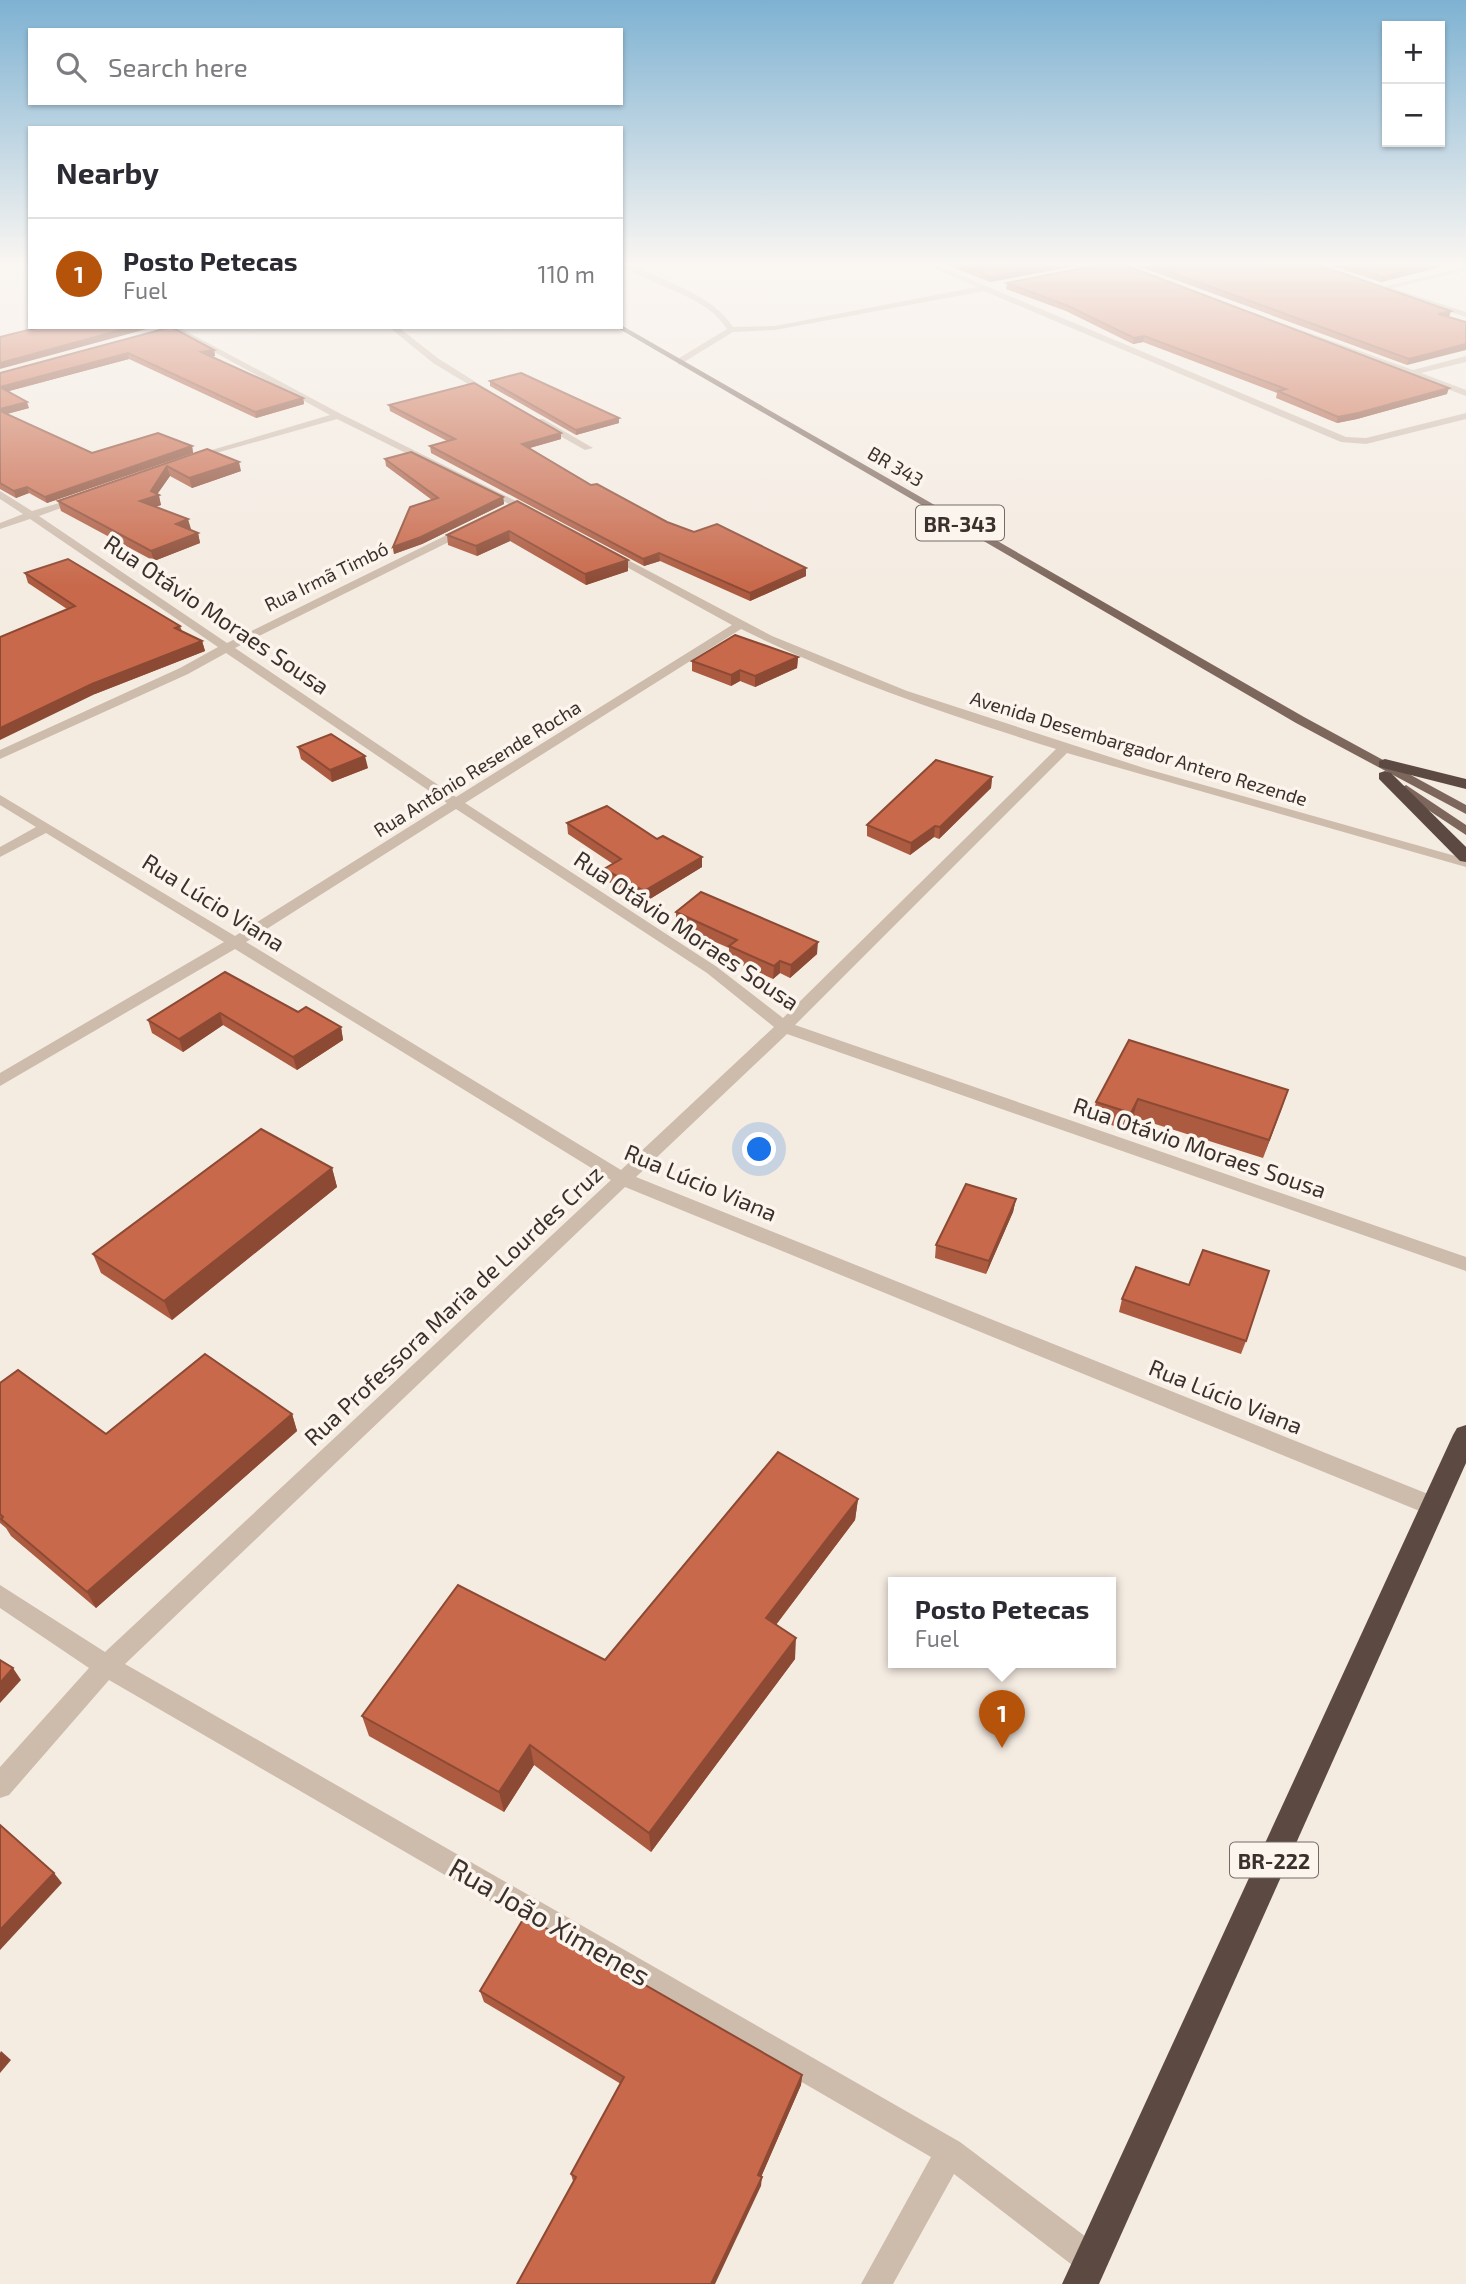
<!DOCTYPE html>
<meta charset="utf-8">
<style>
:root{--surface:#fff;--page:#f2f2f3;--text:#2b2b33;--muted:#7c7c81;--line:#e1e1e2;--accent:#b45309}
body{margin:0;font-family:"Exo 2",sans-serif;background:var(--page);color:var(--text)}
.controls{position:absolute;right:21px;top:21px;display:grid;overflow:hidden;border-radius:0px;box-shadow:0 2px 5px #0004}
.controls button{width:63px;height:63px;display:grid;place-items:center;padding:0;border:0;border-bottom:2px solid var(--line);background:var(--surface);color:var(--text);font:35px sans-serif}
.you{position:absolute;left:760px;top:1150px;width:24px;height:24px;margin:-18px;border:5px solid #fff;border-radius:50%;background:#1a73e8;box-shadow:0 0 0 10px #1a73e833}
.badge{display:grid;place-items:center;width:46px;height:46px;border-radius:50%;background:var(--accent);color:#fff;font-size:23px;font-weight:700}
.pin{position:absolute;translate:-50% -58px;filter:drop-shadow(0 2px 4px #0008)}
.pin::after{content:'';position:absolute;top:37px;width:24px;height:21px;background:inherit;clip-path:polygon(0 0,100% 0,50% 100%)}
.popup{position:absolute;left:888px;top:1577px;width:228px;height:91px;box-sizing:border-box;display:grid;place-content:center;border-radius:0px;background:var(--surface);filter:drop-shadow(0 2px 5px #0005);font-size:23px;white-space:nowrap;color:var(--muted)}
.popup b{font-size:26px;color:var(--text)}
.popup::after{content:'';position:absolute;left:50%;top:100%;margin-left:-14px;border:14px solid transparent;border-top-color:var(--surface)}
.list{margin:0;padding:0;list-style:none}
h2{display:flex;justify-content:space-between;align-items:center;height:91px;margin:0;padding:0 28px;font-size:30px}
h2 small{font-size:23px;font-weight:400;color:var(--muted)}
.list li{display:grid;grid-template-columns:46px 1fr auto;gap:21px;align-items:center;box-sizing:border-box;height:112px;padding:0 28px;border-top:2px solid var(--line)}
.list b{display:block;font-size:26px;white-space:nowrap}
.list p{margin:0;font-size:23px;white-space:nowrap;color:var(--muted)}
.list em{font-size:23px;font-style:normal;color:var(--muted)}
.icon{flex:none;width:38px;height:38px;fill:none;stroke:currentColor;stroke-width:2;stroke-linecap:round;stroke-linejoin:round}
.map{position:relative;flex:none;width:1466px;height:2284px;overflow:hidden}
.search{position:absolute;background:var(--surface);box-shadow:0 2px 5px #0004;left:28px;top:28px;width:595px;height:77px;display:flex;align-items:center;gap:18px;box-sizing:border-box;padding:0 24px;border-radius:0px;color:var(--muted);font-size:26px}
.panel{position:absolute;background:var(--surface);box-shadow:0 2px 5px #0004;left:28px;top:126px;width:595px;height:203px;border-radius:0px}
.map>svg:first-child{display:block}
</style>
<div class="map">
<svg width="1466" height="2284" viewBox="0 0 1466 2284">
<rect width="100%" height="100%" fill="#f4ebe1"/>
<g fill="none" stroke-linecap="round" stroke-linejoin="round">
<!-- minor -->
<g fill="#cdbbac" fill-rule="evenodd">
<path d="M0,265H12L0,269Z"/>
<path d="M622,265H632C664,281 713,295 733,327L775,326L977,287L926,265H936L1346,437L1366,438L1466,413V419L1366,444L1341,442L984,291L775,330L733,332L679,365L676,360L727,329C705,294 654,288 622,265Z"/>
<path d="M1466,267V271L1392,288L1466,312V317L1379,288Z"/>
<path d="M1259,315L1413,370L1466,356V362L1421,373L1466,390V396L1259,319Z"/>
<path d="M168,327H178L341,414L538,512L529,514L337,419L188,461V457L330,415Z"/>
<path d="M389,327H398L439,359L495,394L488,396L433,363Z"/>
<path d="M537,419H543L593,448L585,450L537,423Z"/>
<path d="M0,491L32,511L86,495V499L39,516L227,643L465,526H473V530L235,648L456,797L732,625L603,554V550L607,549L772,636L907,691L1147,769L1466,859V867L1067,753L795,1025L1466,1257V1271L787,1034L636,1177L1443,1500L1446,1507L1443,1514L1435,1516L1427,1514L625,1187L125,1664L960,2142L1102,2249L1106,2260L1102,2271L1091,2275L1080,2271L954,2174L893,2284H861L931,2157L109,1680L9,1795L0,1798V1767L89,1668L0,1608V1585L105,1652L611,1180L235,949L0,1086V1073L224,942L46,833L0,857V847L36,827L0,805V795L235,936L447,803L226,653L188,674L0,759V750L180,668L218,647L30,519L0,529V523L23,514L0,499ZM741,629C842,679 949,715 1056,749L783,1018L717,967L465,803ZM456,809L707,973L774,1027L621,1170L246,942Z"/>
</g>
<!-- major -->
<g fill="#7d675c" fill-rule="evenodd">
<path d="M621,325L1304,717L1466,805V814L1296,723L616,327Z"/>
<path d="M1406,785L1466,825V835L1401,792L1399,789Z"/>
</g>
<!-- highway -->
<g fill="#5c4a42" fill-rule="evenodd">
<path d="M1385,759L1466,779V789L1379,767V761Z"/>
<path d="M1385,771L1391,773L1466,847V862L1460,861L1379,779V773Z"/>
<path d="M1466,1425V1463L1099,2284H1062L1453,1435L1457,1428Z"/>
</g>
</g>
<!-- wall -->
<g fill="#ac5a40">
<path d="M947,265H1080L990,282Z"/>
<path d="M1135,265H1319L1451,311L1407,365Z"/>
<path d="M1329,265H1448L1381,282Z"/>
<path d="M1007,283L1447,394L1357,419L1337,423L1276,398L1277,393L1143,342L1133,344L1066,311L1006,289Z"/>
<path d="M171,327L214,350L215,356L211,357L303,398L304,404L256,418L129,359L8,391L29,408L6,414L92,453L192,446L193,453L47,503L29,493L16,498L0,489V373Z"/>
<path d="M490,381L619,423L576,435L490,386Z"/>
<path d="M389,405L561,433V439L530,448L591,485L667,522L806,576L750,601L660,561L644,566L431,453L430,446L447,441L390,411Z"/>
<path d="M207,449L241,471L192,488L170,476L157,494L161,505L156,507L191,529L189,530L198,533L200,543L154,561L61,511L58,501Z"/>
<path d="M385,459L503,497L504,504L422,544L394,554L393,547L432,500L386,466Z"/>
<path d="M517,501L628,560V571L586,585L510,541L477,556L448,545L447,535Z"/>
<path d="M25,573L180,626L182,631L202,641L205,651L95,694L67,609L28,583Z"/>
<path d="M798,657L797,668L755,687L740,681L731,686L692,671V661Z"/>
<path d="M298,747L368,768L332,782L301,759Z"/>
<path d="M992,777L991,788L939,839L934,837L910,855L867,836V825Z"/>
<path d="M567,823L657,839L702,867L645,902L605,880L604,869L613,864L568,834Z"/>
<path d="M676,912L817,954L790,978L780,973L773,979L729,959V948L676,925Z"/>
<path d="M225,972L298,1012L341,1027L343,1040L297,1070L223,1025L183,1052L152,1033L148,1020Z"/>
<path d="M1288,1090L1263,1158L1133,1117L1127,1130L1092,1119L1096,1102Z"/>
<path d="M332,1168L337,1187L172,1320L101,1273L93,1254Z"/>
<path d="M1016,1199L1013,1212L986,1274L935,1258L936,1245Z"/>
<path d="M1189,1285L1246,1341L1241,1354L1119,1312L1122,1299Z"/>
<path d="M0,1383L106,1434L292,1414L297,1431L96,1608L11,1536L6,1528L0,1523Z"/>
<path d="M858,1499L855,1520L776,1625L795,1659L651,1852L534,1765L504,1812L369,1736L362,1716L605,1660Z"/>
<path d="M480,1991L802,2075L801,2085L761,2177V2186L573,2181L571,2174L621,2084L484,2002Z"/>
</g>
<!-- shaded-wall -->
<g fill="#8c4a34">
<path d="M1053,265H1080L990,282L991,277Z"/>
<path d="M1428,265H1448L1381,282L1382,277Z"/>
<path d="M1451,311L1449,317L1438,314Z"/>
<path d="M132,327H154L0,369V363Z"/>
<path d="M1144,336L1143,342L1133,344L1134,338Z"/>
<path d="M1466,344V350L1407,365L1409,359Z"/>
<path d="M214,350L215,356L203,358L201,352Z"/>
<path d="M128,353L129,359L2,393L0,387Z"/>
<path d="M1449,388L1447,394L1357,419L1337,423L1338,417Z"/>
<path d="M303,398L304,404L256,418L255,412Z"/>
<path d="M27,402L29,408L0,416V409Z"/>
<path d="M619,418V423L576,435V430Z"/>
<path d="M561,433V439L522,450V444Z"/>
<path d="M192,446L193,453L47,503L45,497Z"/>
<path d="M239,462L241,471L192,488L189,478Z"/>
<path d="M167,466L170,476L156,496L159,495L161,505L143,511L140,501L151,491Z"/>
<path d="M27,487L29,493L16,498L14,491Z"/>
<path d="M503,497L504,504L422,544L394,554L393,547Z"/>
<path d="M188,519L191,529L178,534L176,524Z"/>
<path d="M509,531L510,541L477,556L476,546Z"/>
<path d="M198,533L200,543L154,561L151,551Z"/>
<path d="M659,553L660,561L644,566L643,559Z"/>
<path d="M628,560V571L586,585L585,574Z"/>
<path d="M806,568V576L750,601V593Z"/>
<path d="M202,641L205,651L95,694L0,740V728L92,684Z"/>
<path d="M798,657L797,668L755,687V676Z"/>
<path d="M740,670V681L731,686V675Z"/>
<path d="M365,756L368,768L332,782L330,770Z"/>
<path d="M992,777L991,788L939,839L940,827Z"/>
<path d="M935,826L934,837L910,855L911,843Z"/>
<path d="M702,857V867L645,902L644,891Z"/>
<path d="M818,942L817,954L790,978L791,965Z"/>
<path d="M780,961V973L773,979L774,966Z"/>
<path d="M220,1013L223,1025L183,1052L179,1039Z"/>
<path d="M341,1027L343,1040L297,1070L293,1057Z"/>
<path d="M1288,1090L1282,1108L1263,1158L1269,1140Z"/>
<path d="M1138,1099L1133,1117L1127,1130L1131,1113Z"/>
<path d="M332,1168L337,1187L172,1320L164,1301Z"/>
<path d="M1016,1199L1013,1212L986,1274L989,1261Z"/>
<path d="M292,1414L297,1431L96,1608L87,1592Z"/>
<path d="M858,1499L855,1520L765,1639L766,1618Z"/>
<path d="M796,1638L795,1659L651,1852L649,1833Z"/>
<path d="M13,1668L21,1680L0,1703V1683Z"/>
<path d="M530,1745L534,1765L504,1812L499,1792Z"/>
<path d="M54,1873L62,1883L0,1950V1930Z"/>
<path d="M1,2051L11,2060L0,2073V2053Z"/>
<path d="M802,2075L801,2085L758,2184V2175Z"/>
<path d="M762,2177L761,2186L715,2284H711Z"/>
</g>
<!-- building -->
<g fill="#c8694b" stroke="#8c4a34" stroke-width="2">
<path d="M961,265H1053L991,277Z"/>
<path d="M1097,265H1125L1449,388L1358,413L1338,417L1278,391L1286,389L1144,336L1134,338L1066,305L1007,283Z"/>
<path d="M1151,265H1319L1451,311L1438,314L1466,322V344L1409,359Z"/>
<path d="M1347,265H1428L1382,277Z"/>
<path d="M40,327H132L0,363V337Z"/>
<path d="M171,327L214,350L201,352L303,398L255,412L128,353L0,387V373Z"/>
<path d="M521,373L619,418L576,430L490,381Z"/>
<path d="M474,383L561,433L522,444L591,485L597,484L667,522L694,532L717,524L806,568L750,593L659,553L643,559L430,446L455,439L389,405Z"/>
<path d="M0,387L27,402L0,409Z"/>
<path d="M0,411L92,453L158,433L192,446L45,497L27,487L14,491L0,483Z"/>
<path d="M207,449L239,462L189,478L167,466L151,491L159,495L140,501L188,519L176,524L198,533L151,551L58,501Z"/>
<path d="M411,452L503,497L421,537L393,547L410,507L438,498L385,459Z"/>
<path d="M517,501L628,560L585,574L509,531L476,546L447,535Z"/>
<path d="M68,559L180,626L175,628L202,641L92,684L0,728V637L75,606L25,573Z"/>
<path d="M735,635L798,657L755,676L740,670L731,675L692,661Z"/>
<path d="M331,734L365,756L330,770L298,747Z"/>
<path d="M936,760L992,777L940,827L935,826L911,843L867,825Z"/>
<path d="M607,806L657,839L663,836L702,857L644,891L604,869L621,859L567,823Z"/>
<path d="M701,892L818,942L791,965L780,961L774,966L729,946L737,940L676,912Z"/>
<path d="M225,972L298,1012L306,1007L341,1027L293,1057L220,1013L179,1039L148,1020Z"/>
<path d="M1129,1040L1288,1090L1269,1140L1138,1099L1131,1113L1096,1102Z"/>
<path d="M261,1129L332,1168L164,1301L93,1254Z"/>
<path d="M966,1184L1016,1199L989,1261L936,1245Z"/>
<path d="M1203,1250L1269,1271L1246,1341L1122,1299L1136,1267L1189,1285Z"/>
<path d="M205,1354L292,1414L87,1592L1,1519L3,1517L0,1514V1383L18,1370L106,1434Z"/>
<path d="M778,1452L858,1499L766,1618L796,1638L649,1833L530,1745L499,1792L362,1716L458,1585L605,1660Z"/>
<path d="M0,1660L13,1668L0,1683Z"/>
<path d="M0,1825L54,1873L0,1930Z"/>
<path d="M525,1916L802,2075L758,2175L762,2177L711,2284H517L576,2177L571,2174L624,2077L480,1991Z"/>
</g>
<!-- sky -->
<linearGradient id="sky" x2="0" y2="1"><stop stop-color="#7eb2d2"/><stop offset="0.45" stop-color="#faf6f2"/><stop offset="1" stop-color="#faf6f2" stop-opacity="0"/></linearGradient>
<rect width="1466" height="585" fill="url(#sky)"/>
<g text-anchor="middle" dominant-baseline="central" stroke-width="7" stroke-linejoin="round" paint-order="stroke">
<!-- far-street labels -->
<g font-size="19" fill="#3b302b" stroke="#fbf5ee">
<text transform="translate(896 466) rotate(30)">BR 343</text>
<text transform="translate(326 576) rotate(-26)">Rua Irmã Timbó</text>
<text transform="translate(1139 748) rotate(17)">Avenida Desembargador Antero Rezende</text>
<text transform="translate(477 768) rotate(-32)">Rua Antônio Resende Rocha</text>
</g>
<!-- shield labels -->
<g fill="#fbf5ee" stroke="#756b66" stroke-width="2">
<rect x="916" y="505.5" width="88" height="35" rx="5"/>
<rect x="1230" y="1842.5" width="88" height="35" rx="5"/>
</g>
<g font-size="21" font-weight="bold" fill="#3b302b">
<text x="960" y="523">BR-343</text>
<text x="1274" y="1860">BR-222</text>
</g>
<!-- street labels -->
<g font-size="23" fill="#3b302b" stroke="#fbf5ee">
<text transform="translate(217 614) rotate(34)">Rua Otávio Moraes Sousa</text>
<text transform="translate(214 902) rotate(32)">Rua Lúcio Viana</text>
<text transform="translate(687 930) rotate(34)">Rua Otávio Moraes Sousa</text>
<text transform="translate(1200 1147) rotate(19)">Rua Otávio Moraes Sousa</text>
<text transform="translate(701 1182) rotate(23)">Rua Lúcio Viana</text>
<text transform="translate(453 1305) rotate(-43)">Rua Professora Maria de Lourdes Cruz</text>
<text transform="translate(1226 1396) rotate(22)">Rua Lúcio Viana</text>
</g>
<!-- near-street labels -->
<g font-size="28" fill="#3b302b" stroke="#fbf5ee">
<text transform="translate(550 1921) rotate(30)">Rua João Ximenes</text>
</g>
</g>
</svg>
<div class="controls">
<button>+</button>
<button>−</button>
</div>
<div class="you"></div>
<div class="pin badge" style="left:1002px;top:1748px">1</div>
<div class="popup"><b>Posto Petecas</b>Fuel</div>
<div class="search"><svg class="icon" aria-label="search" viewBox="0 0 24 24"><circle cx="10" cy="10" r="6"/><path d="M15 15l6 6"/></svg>Search here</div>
<section class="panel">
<h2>Nearby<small></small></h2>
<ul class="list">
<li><span class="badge">1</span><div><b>Posto Petecas</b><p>Fuel</p></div><em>110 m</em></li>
</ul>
</section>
</div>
